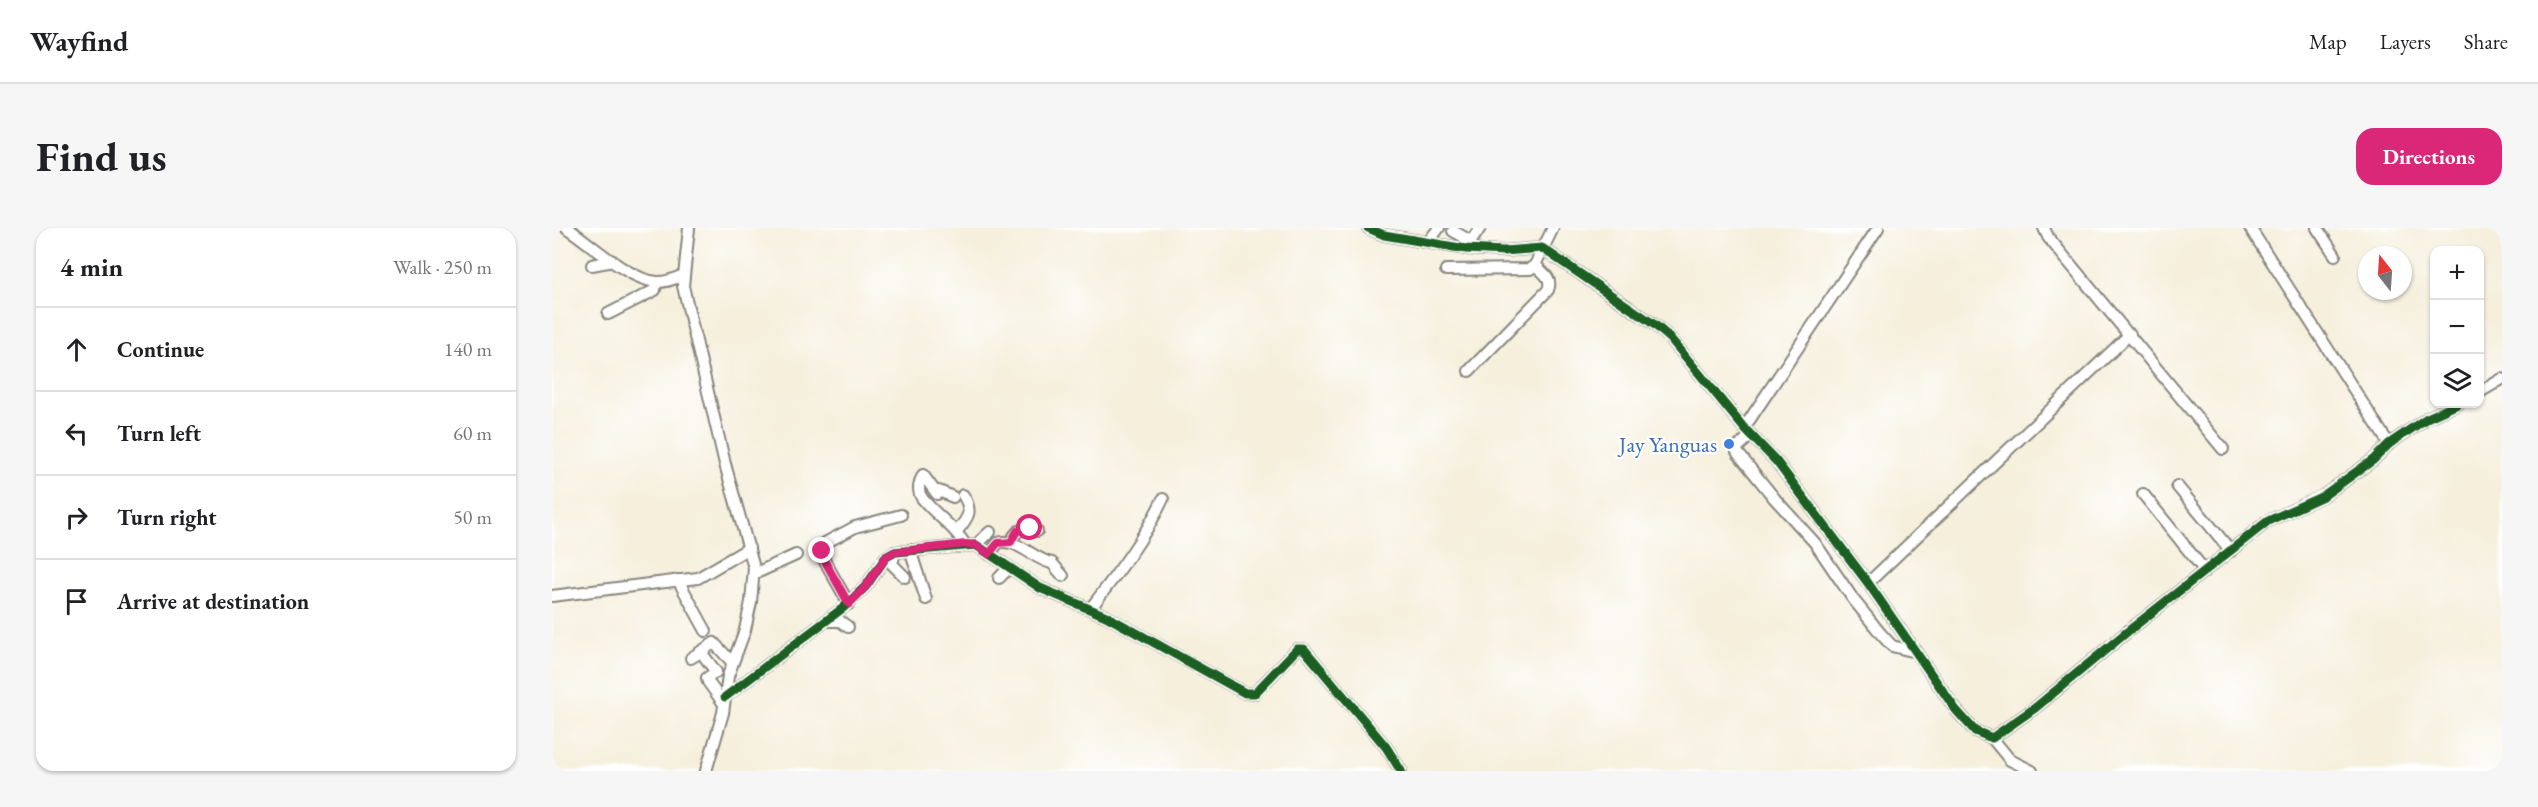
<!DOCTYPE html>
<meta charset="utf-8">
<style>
:root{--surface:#fff;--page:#f6f6f6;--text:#202124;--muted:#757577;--line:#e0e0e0;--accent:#db2777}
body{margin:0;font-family:"EB Garamond",serif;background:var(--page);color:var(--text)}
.controls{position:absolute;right:18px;top:18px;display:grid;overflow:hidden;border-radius:12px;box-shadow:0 2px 4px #0004}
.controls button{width:54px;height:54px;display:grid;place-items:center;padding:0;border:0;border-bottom:2px solid var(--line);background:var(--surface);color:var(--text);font:30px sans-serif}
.compass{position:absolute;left:1806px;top:18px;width:54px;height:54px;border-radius:50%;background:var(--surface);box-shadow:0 2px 4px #0004;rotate:343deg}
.stop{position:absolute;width:18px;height:18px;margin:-14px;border:4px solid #db2777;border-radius:50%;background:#fff}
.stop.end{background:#db2777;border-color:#fff;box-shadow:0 2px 6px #0008}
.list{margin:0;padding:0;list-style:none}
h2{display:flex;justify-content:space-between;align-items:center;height:78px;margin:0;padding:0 24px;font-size:26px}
h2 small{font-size:20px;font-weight:400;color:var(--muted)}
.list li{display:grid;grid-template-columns:39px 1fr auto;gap:18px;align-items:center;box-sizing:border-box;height:84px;padding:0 24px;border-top:2px solid var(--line)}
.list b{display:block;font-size:22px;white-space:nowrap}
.list em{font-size:20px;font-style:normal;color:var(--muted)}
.icon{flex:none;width:33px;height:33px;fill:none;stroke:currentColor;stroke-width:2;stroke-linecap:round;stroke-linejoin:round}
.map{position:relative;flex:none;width:1950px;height:543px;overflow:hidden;border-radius:18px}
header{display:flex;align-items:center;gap:36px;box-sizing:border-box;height:84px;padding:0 30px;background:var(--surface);border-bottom:2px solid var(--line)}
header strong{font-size:28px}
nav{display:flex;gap:33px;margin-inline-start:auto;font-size:21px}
.intro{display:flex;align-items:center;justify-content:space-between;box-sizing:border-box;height:144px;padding:0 36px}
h1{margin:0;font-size:42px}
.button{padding:15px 27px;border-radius:18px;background:var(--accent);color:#fff;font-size:21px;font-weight:700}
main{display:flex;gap:36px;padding:0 36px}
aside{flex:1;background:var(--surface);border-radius:18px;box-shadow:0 2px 4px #0004}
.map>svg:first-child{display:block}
</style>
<header>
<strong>Wayfind</strong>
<nav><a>Map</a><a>Layers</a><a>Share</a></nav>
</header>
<div class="intro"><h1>Find us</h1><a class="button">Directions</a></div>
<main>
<aside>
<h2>4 min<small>Walk · 250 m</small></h2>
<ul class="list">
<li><svg class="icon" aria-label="ahead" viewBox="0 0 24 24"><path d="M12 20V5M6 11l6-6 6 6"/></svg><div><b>Continue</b></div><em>140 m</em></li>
<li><svg class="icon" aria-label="left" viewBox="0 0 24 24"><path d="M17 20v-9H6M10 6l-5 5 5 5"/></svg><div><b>Turn left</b></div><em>60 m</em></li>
<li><svg class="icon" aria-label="right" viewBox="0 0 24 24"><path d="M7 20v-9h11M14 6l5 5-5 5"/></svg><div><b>Turn right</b></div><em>50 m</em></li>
<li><svg class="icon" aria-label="arrive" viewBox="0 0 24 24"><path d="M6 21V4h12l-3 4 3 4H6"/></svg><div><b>Arrive at destination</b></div></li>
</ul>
</aside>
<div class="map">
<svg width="1950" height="543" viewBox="0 0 1950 543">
<rect width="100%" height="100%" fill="#fff"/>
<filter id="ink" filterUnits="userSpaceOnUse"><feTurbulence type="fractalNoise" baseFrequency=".0167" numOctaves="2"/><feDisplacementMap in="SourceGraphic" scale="12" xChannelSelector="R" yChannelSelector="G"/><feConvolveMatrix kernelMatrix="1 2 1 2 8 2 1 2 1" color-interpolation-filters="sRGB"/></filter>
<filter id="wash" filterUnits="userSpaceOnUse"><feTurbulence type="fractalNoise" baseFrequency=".008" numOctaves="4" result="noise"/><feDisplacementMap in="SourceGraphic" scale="24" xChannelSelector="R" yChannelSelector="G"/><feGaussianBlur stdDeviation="1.35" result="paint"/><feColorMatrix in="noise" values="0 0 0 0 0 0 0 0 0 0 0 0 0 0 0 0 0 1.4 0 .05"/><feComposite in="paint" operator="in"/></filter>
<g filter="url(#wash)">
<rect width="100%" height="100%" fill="#f5efdc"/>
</g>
<g filter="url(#ink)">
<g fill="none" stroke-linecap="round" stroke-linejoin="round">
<defs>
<g id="minor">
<path d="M15,0C40,16 76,52 105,54C114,55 124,50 132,47"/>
<path d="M137,0L131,58L173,236L202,340L199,374L193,402L176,448L171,485L154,543"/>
<path d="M816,0L832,7L914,21L952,23L990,20L1103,97L1118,110L1192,200L1224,233L1316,355L1404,482L1423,503L1440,510L1483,480L1575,404L1716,293L1771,268L1821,232L1837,216L1875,190L1906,176"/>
<path d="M1492,0L1496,9L1671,221"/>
<path d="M1698,0L1837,216"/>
<path d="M1765,0L1783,27"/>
<path d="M901,3L919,13"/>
<path d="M876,14L887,0"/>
<path d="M914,21L928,0"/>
<path d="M40,37L61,33"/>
<path d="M894,42L978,41L983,37L1001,0"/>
<path d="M56,86L103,62L104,54"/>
<path d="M917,143L996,62C1001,50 991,45 983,37"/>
<path d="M1928,164L1950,151"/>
<path d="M1192,200L1326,0"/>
<path d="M1199,207L1186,219L1185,224L1223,271L1263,315L1301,371L1329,406L1340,418L1364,424"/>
<path d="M1625,258L1679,323"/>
<path d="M387,263L401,269"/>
<path d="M385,266L371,247C367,254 365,263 370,270C382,286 401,297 413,316"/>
<path d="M1591,266L1653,343"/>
<path d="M405,303C417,289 421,283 411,267"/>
<path d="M459,314C464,302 472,298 485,303"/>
<path d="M424,317L438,304"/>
<path d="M358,322L374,371"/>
<path d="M343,324L340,336L353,349"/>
<path d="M437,326L446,315C464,309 482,332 500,335L511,348"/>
<path d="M202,346L244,327"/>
<path d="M447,350L457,340"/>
<path d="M126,352L154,403"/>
<path d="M1316,355L1578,106"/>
<path d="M0,368L146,350L197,320"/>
<path d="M297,376L271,330L273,315L303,299L349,287"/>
<path d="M538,381C565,346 592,311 611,271"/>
<path d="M275,393H288L296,399"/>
<path d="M149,424L164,444L155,450L156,454L172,476"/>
<path d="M139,430L162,415L180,434"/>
<path d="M173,469L291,380L314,358L334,329L343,324L424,317L488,360L554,388L693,465H703L745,421H752L834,519L849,543"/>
<path d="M1440,510L1458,532L1480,543"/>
</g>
</defs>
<!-- minor casing -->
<use href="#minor" stroke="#88867c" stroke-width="14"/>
<!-- minor -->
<use href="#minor" stroke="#fff" stroke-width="10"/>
<defs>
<g id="cycleway">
<path d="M816,0L832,7L914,21L952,23L990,20L1103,97L1118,110L1192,200L1224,233L1316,355L1404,482L1423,503L1440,510L1483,480L1575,404L1716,293L1771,268L1821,232L1837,216L1875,190L1906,176"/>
<path d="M173,469L291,380L314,358L334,329L343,324L424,317L488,360L554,388L693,465H703L745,421H752L834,519L849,543"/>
</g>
</defs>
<!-- cycleway casing -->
<use href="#cycleway" stroke="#fff" stroke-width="13"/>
<!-- cycleway -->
<use href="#cycleway" stroke="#1b5e20" stroke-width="9"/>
</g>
</g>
<g fill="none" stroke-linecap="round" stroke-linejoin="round" filter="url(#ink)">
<!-- route -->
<path stroke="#db2777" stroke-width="8" d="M270,323L271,330L297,376L314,358L334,329L343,324L414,316L424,317L437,326L446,315L459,314L465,303L478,300"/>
</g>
<!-- markers -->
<circle fill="#3f7fe0" stroke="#fff" stroke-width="2" cx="1177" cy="216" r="6"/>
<g text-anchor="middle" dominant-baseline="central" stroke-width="4.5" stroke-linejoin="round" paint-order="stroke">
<!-- shop labels -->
<g font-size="22" fill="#366cbe" stroke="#fff" text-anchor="end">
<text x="1165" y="216">Jay Yanguas</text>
</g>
</g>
</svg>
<div class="controls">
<button>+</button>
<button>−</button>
<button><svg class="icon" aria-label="layers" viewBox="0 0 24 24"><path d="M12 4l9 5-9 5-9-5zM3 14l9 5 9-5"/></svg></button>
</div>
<svg class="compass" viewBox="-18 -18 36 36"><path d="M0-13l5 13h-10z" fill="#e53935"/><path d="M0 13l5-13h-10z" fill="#757577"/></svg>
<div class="stop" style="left:478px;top:300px"></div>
<div class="stop end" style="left:270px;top:323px"></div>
</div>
</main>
